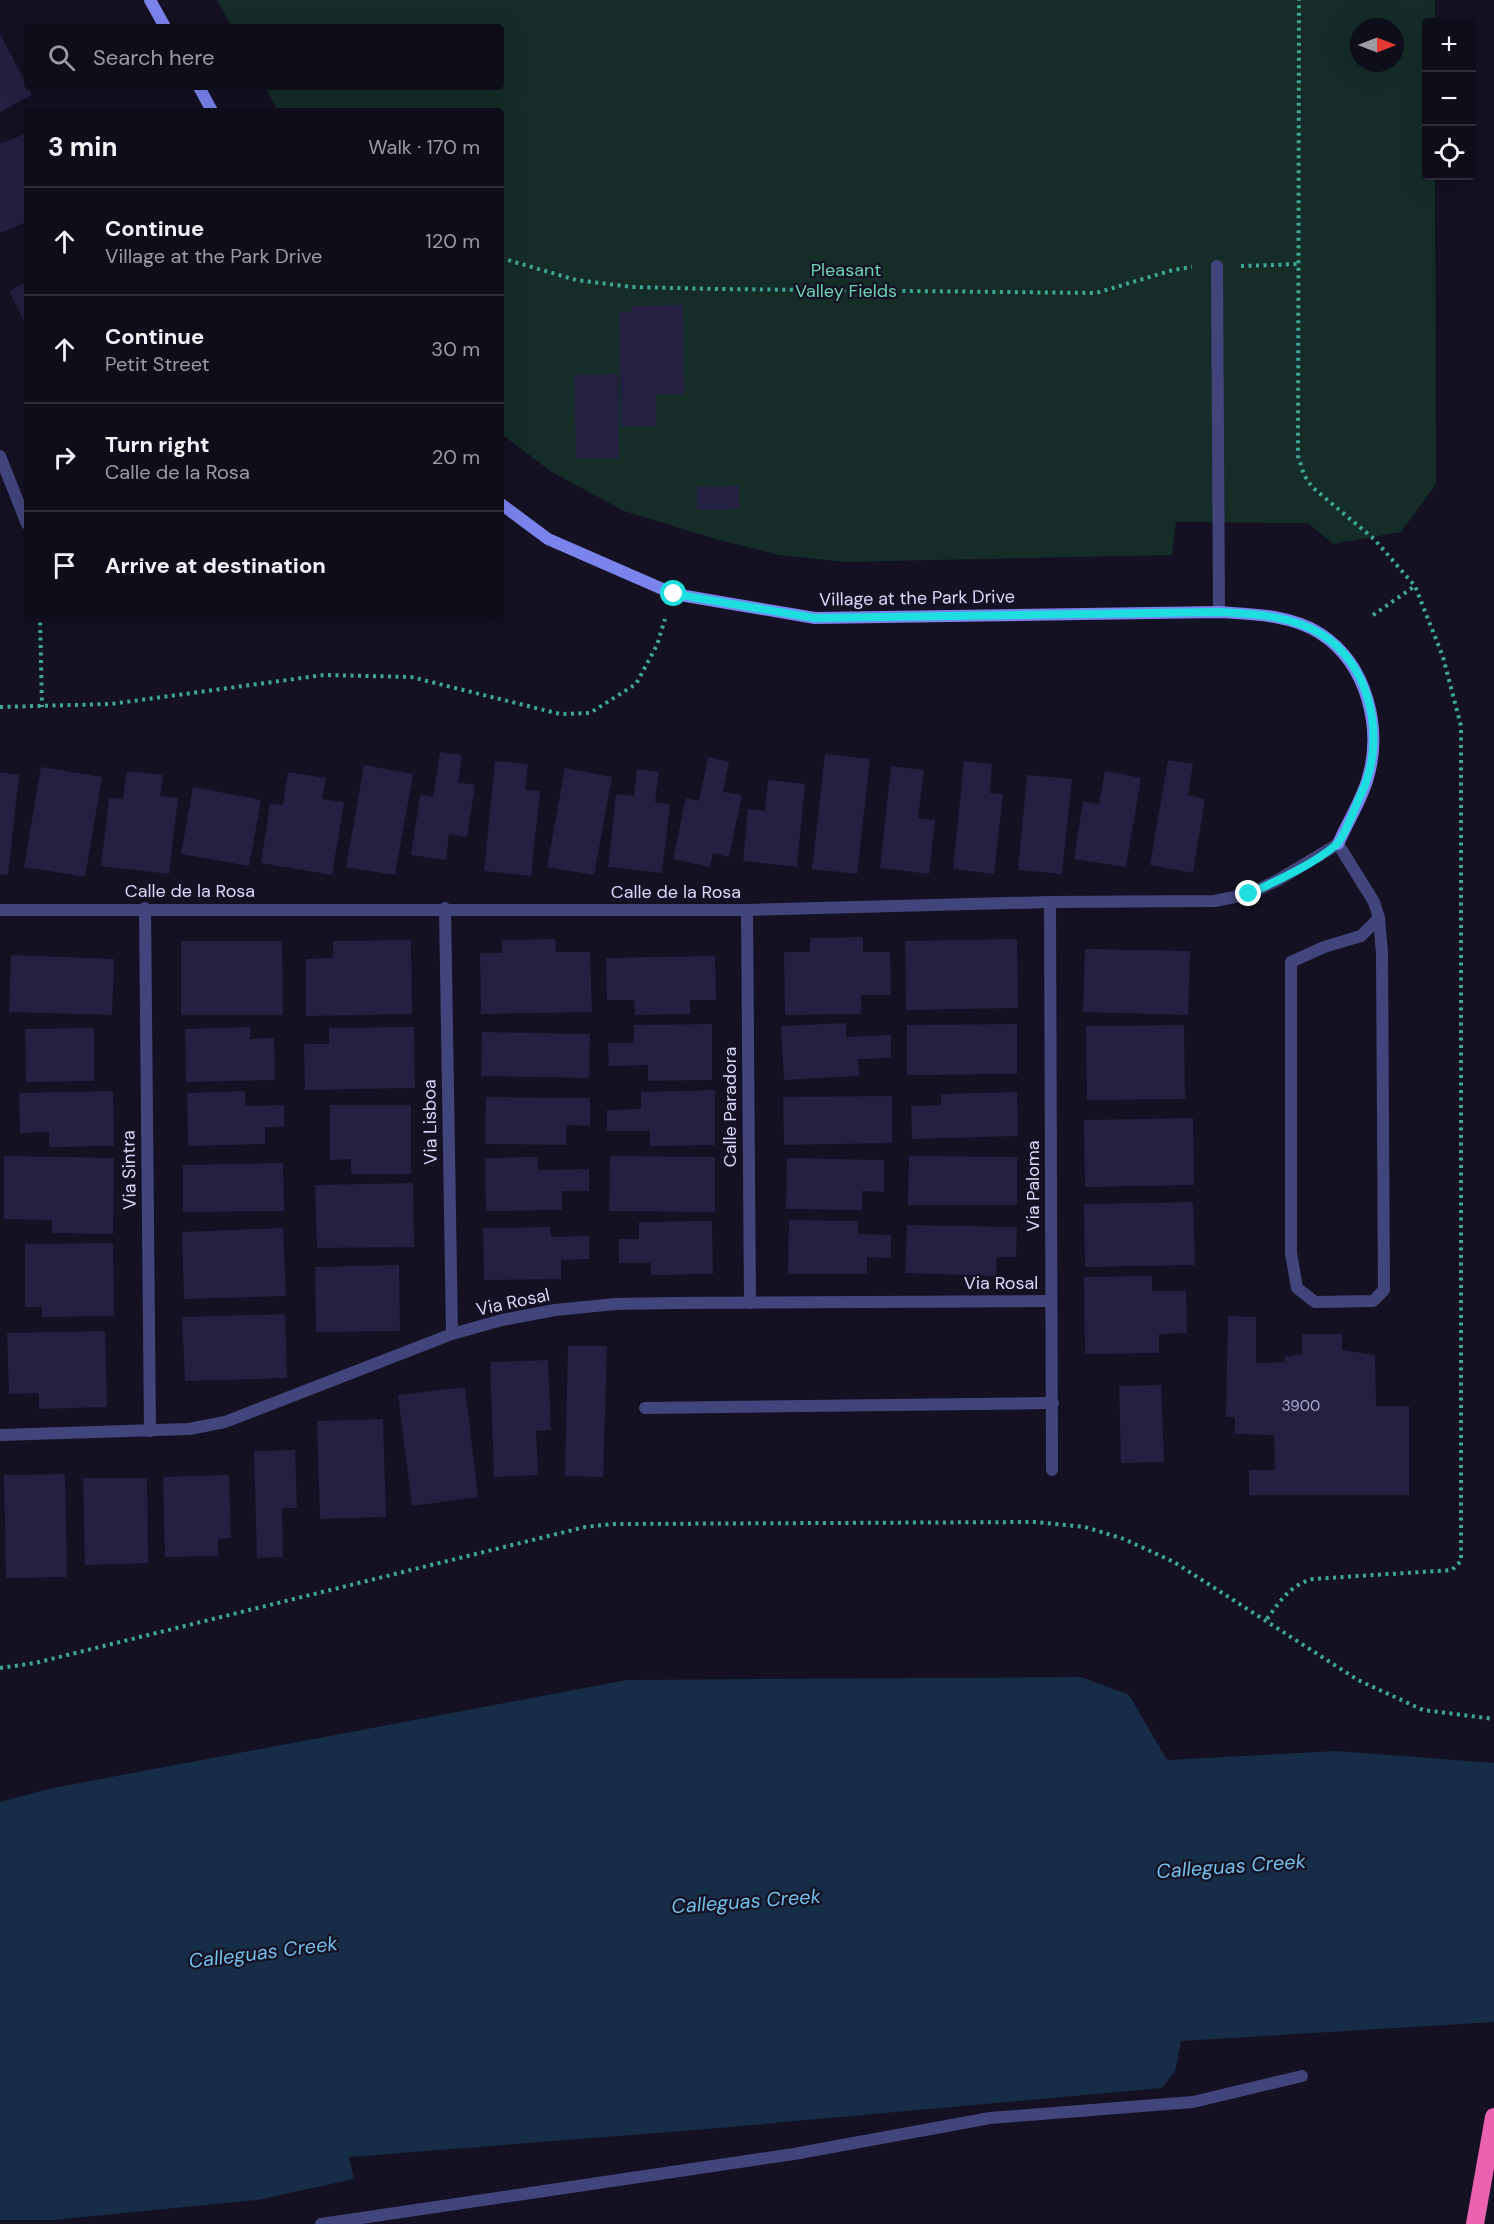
<!DOCTYPE html>
<meta charset="utf-8">
<style>
:root{--surface:#0e0d1a;--page:#171623;--text:#f1f3f6;--muted:#9b9ca2;--line:#2e2d39}
body{margin:0;font-family:"DM Sans",sans-serif;background:var(--page);color:var(--text)}
.controls{position:absolute;right:18px;top:18px;display:grid;overflow:hidden;border-radius:6px;box-shadow:0 6px 24px #0002}
.controls button{width:54px;height:54px;display:grid;place-items:center;padding:0;border:0;border-bottom:2px solid var(--line);background:var(--surface);color:var(--text);font:30px sans-serif}
.compass{position:absolute;left:1350px;top:18px;width:54px;height:54px;border-radius:50%;background:var(--surface);box-shadow:0 6px 24px #0002;rotate:90deg}
.stop{position:absolute;width:18px;height:18px;margin:-14px;border:4px solid #1edee0;border-radius:50%;background:#fff}
.stop.end{background:#1edee0;border-color:#fff;box-shadow:0 2px 6px #0008}
.list{margin:0;padding:0;list-style:none}
h2{display:flex;justify-content:space-between;align-items:center;height:78px;margin:0;padding:0 24px;font-size:26px}
h2 small{font-size:20px;font-weight:400;color:var(--muted)}
.list li{display:grid;grid-template-columns:39px 1fr auto;gap:18px;align-items:center;box-sizing:border-box;height:108px;padding:0 24px;border-top:2px solid var(--line)}
.list b{display:block;font-size:22px;white-space:nowrap}
.list p{margin:0;font-size:20px;white-space:nowrap;color:var(--muted)}
.list em{font-size:20px;font-style:normal;color:var(--muted)}
.icon{flex:none;width:33px;height:33px;fill:none;stroke:currentColor;stroke-width:2;stroke-linecap:round;stroke-linejoin:round}
.map{position:relative;flex:none;width:1494px;height:2224px;overflow:hidden}
.search{position:absolute;background:var(--surface);box-shadow:0 6px 24px #0002;left:24px;top:24px;width:480px;height:66px;display:flex;align-items:center;gap:15px;box-sizing:border-box;padding:0 21px;border-radius:6px;color:var(--muted);font-size:22px}
.panel{position:absolute;background:var(--surface);box-shadow:0 6px 24px #0002;left:24px;top:108px;width:480px;height:510px;border-radius:6px}
.map>svg:first-child{display:block}
</style>
<div class="map">
<svg width="1494" height="2224" viewBox="0 0 1494 2224">
<rect width="100%" height="100%" fill="#131122"/>
<!-- green -->
<path fill="#152c29" fill-rule="evenodd" d="M217,0H1435V22H1426V176H1435L1436,484L1401,532L1333,544L1308,523L1176,522L1172,555L843,562L780,555L719,540L624,511L552,472L501,434V111H278L265,87H501V27H232ZM1359,27H1395V63H1359Z"/>
<!-- water -->
<path fill="#172d47" d="M1081,1677L1129,1695L1167,1760L1336,1751L1494,1763V2022L1181,2041L1175,2071L1162,2088L708,2129L349,2157L354,2179L257,2200L53,2220H0V1802L53,1788L627,1680Z"/>
<!-- building -->
<g fill="#232041">
<path d="M0,34L32,95L0,112Z"/>
<path d="M27,133V222L0,233V144Z"/>
<path d="M27,282V327L9,291Z"/>
<path d="M683,305L684,394H656V426H621L619,312H632V306Z"/>
<path d="M618,374L619,458H576L574,375Z"/>
<path d="M739,486V509L697,510V487Z"/>
<path d="M203,615H323L322,618L203,617Z"/>
<path d="M440,752L462,755L458,782L475,785L467,837L449,834L446,860L411,855L420,795L433,797Z"/>
<path d="M825,754L870,759L857,874L812,869Z"/>
<path d="M708,757L729,762L723,792L742,795L729,857L713,853L710,867L673,859L686,798L699,801Z"/>
<path d="M1168,760L1193,764L1188,795L1205,799L1193,873L1150,865Z"/>
<path d="M495,761L528,764L525,790L540,791L531,876L484,871Z"/>
<path d="M964,761L992,764L990,793L1003,794L994,874L953,869Z"/>
<path d="M364,765L413,774L395,875L346,867Z"/>
<path d="M891,766L924,770L918,818L935,820L929,874L880,868Z"/>
<path d="M41,767L102,777L85,877L24,867Z"/>
<path d="M565,768L612,777L594,875L547,867Z"/>
<path d="M637,769L659,772L655,802L670,804L662,873L608,867L616,794L634,796Z"/>
<path d="M127,771L163,775L160,796L178,798L169,874L101,866L109,798L123,799Z"/>
<path d="M1105,771L1141,778L1126,867L1074,859L1083,801L1099,804Z"/>
<path d="M0,772L19,775L8,875L0,874Z"/>
<path d="M288,772L326,778L322,799L344,802L332,875L261,863L270,804L283,805Z"/>
<path d="M1027,775L1072,779L1062,874L1018,870Z"/>
<path d="M768,780L805,784L797,867L743,861L748,809L765,811Z"/>
<path d="M193,787L261,800L249,866L181,854Z"/>
<path d="M863,937V952H890L891,995H861V1014L785,1015L784,952H810V938Z"/>
<path d="M555,939L556,952H590L592,1012L481,1014L480,953H502V940Z"/>
<path d="M1017,939L1018,1008L906,1010L905,941Z"/>
<path d="M411,940L412,1014L306,1016V959L333,958V941Z"/>
<path d="M181,941H282L283,1015H181Z"/>
<path d="M1085,949L1190,951L1188,1015L1083,1012Z"/>
<path d="M11,955L114,959L112,1015L9,1012Z"/>
<path d="M715,956L716,1000H690V1014L635,1015L634,1000H607L606,958Z"/>
<path d="M846,1023V1037L891,1035V1058L858,1059L859,1076L784,1080L781,1026Z"/>
<path d="M712,1024V1080L648,1081V1065L609,1066L608,1043H634V1025Z"/>
<path d="M1017,1024V1074L907,1075V1025Z"/>
<path d="M1184,1025L1185,1099L1087,1100L1086,1026Z"/>
<path d="M250,1027V1039L274,1038L275,1080L186,1082L185,1029Z"/>
<path d="M414,1027L415,1088L305,1090L304,1044H329V1028Z"/>
<path d="M94,1028V1081L26,1082L25,1029Z"/>
<path d="M482,1032L590,1034L589,1078L481,1076Z"/>
<path d="M715,1090V1145L650,1146V1131H607V1110L641,1109V1092Z"/>
<path d="M113,1091L114,1146L49,1147V1132L20,1133L19,1093Z"/>
<path d="M245,1091V1106L284,1105V1127H265V1144L188,1146L187,1093Z"/>
<path d="M1017,1092L1018,1136L912,1139L911,1106L941,1105V1094Z"/>
<path d="M892,1096V1143L784,1145L783,1097Z"/>
<path d="M486,1097L590,1098V1126L566,1125V1145L485,1144Z"/>
<path d="M330,1105H411V1174H351V1159L330,1160Z"/>
<path d="M1193,1118L1194,1185L1085,1187L1084,1120Z"/>
<path d="M4,1156L114,1158L113,1234L52,1233V1220L4,1219Z"/>
<path d="M610,1156L715,1157V1212L609,1211Z"/>
<path d="M909,1156L1017,1157V1205H908Z"/>
<path d="M537,1157L538,1170L589,1169V1191H562V1210L486,1211L485,1158Z"/>
<path d="M787,1158L884,1160V1192L862,1191V1210L786,1209Z"/>
<path d="M283,1163L284,1211L183,1212V1165Z"/>
<path d="M413,1183L414,1247L317,1248L315,1185Z"/>
<path d="M1193,1202L1195,1265L1085,1267L1084,1204Z"/>
<path d="M789,1220L858,1221V1234L891,1235V1258L867,1257V1274H788Z"/>
<path d="M712,1221L713,1274L651,1275V1263H619V1239H639V1222Z"/>
<path d="M907,1225L1017,1227L1016,1257H997L996,1276L905,1273Z"/>
<path d="M550,1227L551,1237L589,1236V1259L561,1260V1279L484,1280L483,1228Z"/>
<path d="M283,1228L286,1296L184,1299L182,1232Z"/>
<path d="M113,1243L114,1316L42,1317V1307H25V1244Z"/>
<path d="M399,1265L400,1331L316,1332L315,1267Z"/>
<path d="M1152,1276V1291H1186L1187,1333L1159,1334V1353L1085,1354L1084,1277Z"/>
<path d="M285,1314L287,1378L185,1381L182,1317Z"/>
<path d="M1228,1316L1256,1317V1363L1285,1362V1357L1302,1354V1334H1342V1350L1375,1355L1376,1406H1409V1495H1249V1470H1275L1274,1435L1235,1434V1417H1226Z"/>
<path d="M105,1331L107,1407L39,1409V1393L9,1394L7,1333Z"/>
<path d="M568,1346H607L603,1477L565,1476Z"/>
<path d="M548,1360L551,1430L536,1431L538,1475L494,1477L490,1362Z"/>
<path d="M1161,1385L1164,1462L1121,1463L1119,1386Z"/>
<path d="M465,1387L478,1497L412,1506L398,1395Z"/>
<path d="M383,1419L386,1517L320,1519L317,1421Z"/>
<path d="M295,1450L297,1508H282L283,1557L257,1558L254,1451Z"/>
<path d="M65,1474L67,1577L6,1578L4,1475Z"/>
<path d="M229,1475L231,1538L218,1539V1556L165,1557L163,1477Z"/>
<path d="M83,1478H147L148,1563L85,1565Z"/>
</g>
<g fill="none" stroke-linecap="round" stroke-linejoin="round">
<!-- path -->
<g stroke="#3fa797" stroke-width="4" stroke-dasharray="3 4.5" stroke-linecap="butt">
<path d="M501,258L576,280L632,287L718,289L1096,293L1173,270L1192,267"/>
<path d="M1241,266L1300,264"/>
<path d="M40,615L42,707"/>
<path d="M1373,615L1415,586"/>
<path d="M0,707L111,704L324,675L411,677L560,714L590,713L636,684L657,645L665,619"/>
<path d="M1267,1619C1280,1601 1290,1585 1313,1579L1452,1570L1461,1561V726L1443,657L1415,586L1374,539L1312,487L1304,475L1298,456L1299,0"/>
<path d="M0,1668L35,1663L585,1527L612,1524L1035,1522L1085,1527L1124,1539L1174,1562L1358,1680L1423,1710L1494,1719"/>
</g>
<!-- lane -->
<g stroke="#42457b" stroke-width="12">
<path d="M1217,266L1219,612"/>
<path d="M1338,844L1374,902L1379,918"/>
<path d="M1379,918L1382,953L1384,1290L1373,1301L1315,1302L1297,1288L1291,1253V962L1324,947L1361,936Z"/>
<path d="M645,1408L1053,1403"/>
<path d="M321,2224L794,2154L990,2118L1193,2102L1302,2076"/>
</g>
<!-- street -->
<g stroke="#42457b" stroke-width="12">
<path d="M0,456L27,524"/>
<path d="M1050,902L1052,1470"/>
<path d="M145,908L150,1431"/>
<path d="M445,908L452,1334"/>
<path d="M0,910H747L1050,902L1215,901L1249,894L1278,880L1338,844"/>
<path d="M747,910L750,1303"/>
<path d="M0,1435L189,1429L225,1422L452,1334L502,1320L555,1310L615,1304L676,1303L1051,1301"/>
</g>
<!-- secondary -->
<g stroke="#7b83ed" stroke-width="12">
<path d="M150,0L165,27"/>
<path d="M199,87L212,111"/>
<path d="M501,504L548,539L674,594L815,618L1219,612C1253,614 1292,615 1321,634C1368,665 1383,730 1367,781C1360,803 1347,823 1338,844"/>
</g>
<!-- highway -->
<path stroke="#ea62b0" stroke-width="18" d="M1475,2224L1494,2117"/>
</g>
<g fill="none" stroke-linecap="round" stroke-linejoin="round">
<!-- route -->
<path stroke="#1edee0" stroke-width="8" d="M674,594L815,618L1219,612C1253,614 1290,615 1321,634C1372,665 1386,740 1362,792C1356,804 1345,837 1336,845C1312,865 1278,880 1249,894"/>
</g>
<g text-anchor="middle" dominant-baseline="central" stroke-width="4.5" stroke-linejoin="round" paint-order="stroke">
<!-- number labels -->
<g font-size="15" fill="#acaacc">
<text x="1301" y="1406">3900</text>
</g>
<!-- park labels -->
<g font-size="18" fill="#6dd1af" stroke="#131122">
<text x="846" y="270">Pleasant<tspan x="846" dy="21">Valley Fields</tspan></text>
</g>
<!-- street labels -->
<g font-size="18" fill="#d9d8fa" stroke="#131122">
<text transform="translate(917 598) rotate(-1)">Village at the Park Drive</text>
<text x="190" y="891">Calle de la Rosa</text>
<text x="676" y="892">Calle de la Rosa</text>
<text transform="translate(730 1107) rotate(-90)">Calle Paradora</text>
<text transform="translate(430 1122) rotate(-91)">Via Lisboa</text>
<text transform="translate(129 1170) rotate(-91)">Via Sintra</text>
<text transform="translate(1033 1186) rotate(-90)">Via Paloma</text>
<text x="1001" y="1283">Via Rosal</text>
<text transform="translate(513 1302) rotate(-12)">Via Rosal</text>
</g>
<!-- water labels -->
<g font-size="20" font-style="italic" fill="#73bfec" stroke="#131122">
<text transform="translate(1231 1866) rotate(-4)">Calleguas Creek</text>
<text transform="translate(746 1901) rotate(-4)">Calleguas Creek</text>
<text transform="translate(263 1952) rotate(-7)">Calleguas Creek</text>
</g>
</g>
</svg>
<div class="controls">
<button>+</button>
<button>−</button>
<button><svg class="icon" aria-label="locate" viewBox="0 0 24 24"><circle cx="12" cy="12" r="6"/><path d="M12 2v4M12 18v4M2 12h4M18 12h4"/></svg></button>
</div>
<svg class="compass" viewBox="-18 -18 36 36"><path d="M0-13l5 13h-10z" fill="#e53935"/><path d="M0 13l5-13h-10z" fill="#9b9ca2"/></svg>
<div class="stop" style="left:674px;top:594px"></div>
<div class="stop end" style="left:1249px;top:894px"></div>
<div class="search"><svg class="icon" aria-label="search" viewBox="0 0 24 24"><circle cx="10" cy="10" r="6"/><path d="M15 15l6 6"/></svg>Search here</div>
<section class="panel">
<h2>3 min<small>Walk · 170 m</small></h2>
<ul class="list">
<li><svg class="icon" aria-label="ahead" viewBox="0 0 24 24"><path d="M12 20V5M6 11l6-6 6 6"/></svg><div><b>Continue</b><p>Village at the Park Drive</p></div><em>120 m</em></li>
<li><svg class="icon" aria-label="ahead" viewBox="0 0 24 24"><path d="M12 20V5M6 11l6-6 6 6"/></svg><div><b>Continue</b><p>Petit Street</p></div><em>30 m</em></li>
<li><svg class="icon" aria-label="right" viewBox="0 0 24 24"><path d="M7 20v-9h11M14 6l5 5-5 5"/></svg><div><b>Turn right</b><p>Calle de la Rosa</p></div><em>20 m</em></li>
<li><svg class="icon" aria-label="arrive" viewBox="0 0 24 24"><path d="M6 21V4h12l-3 4 3 4H6"/></svg><div><b>Arrive at destination</b></div></li>
</ul>
</section>
</div>
